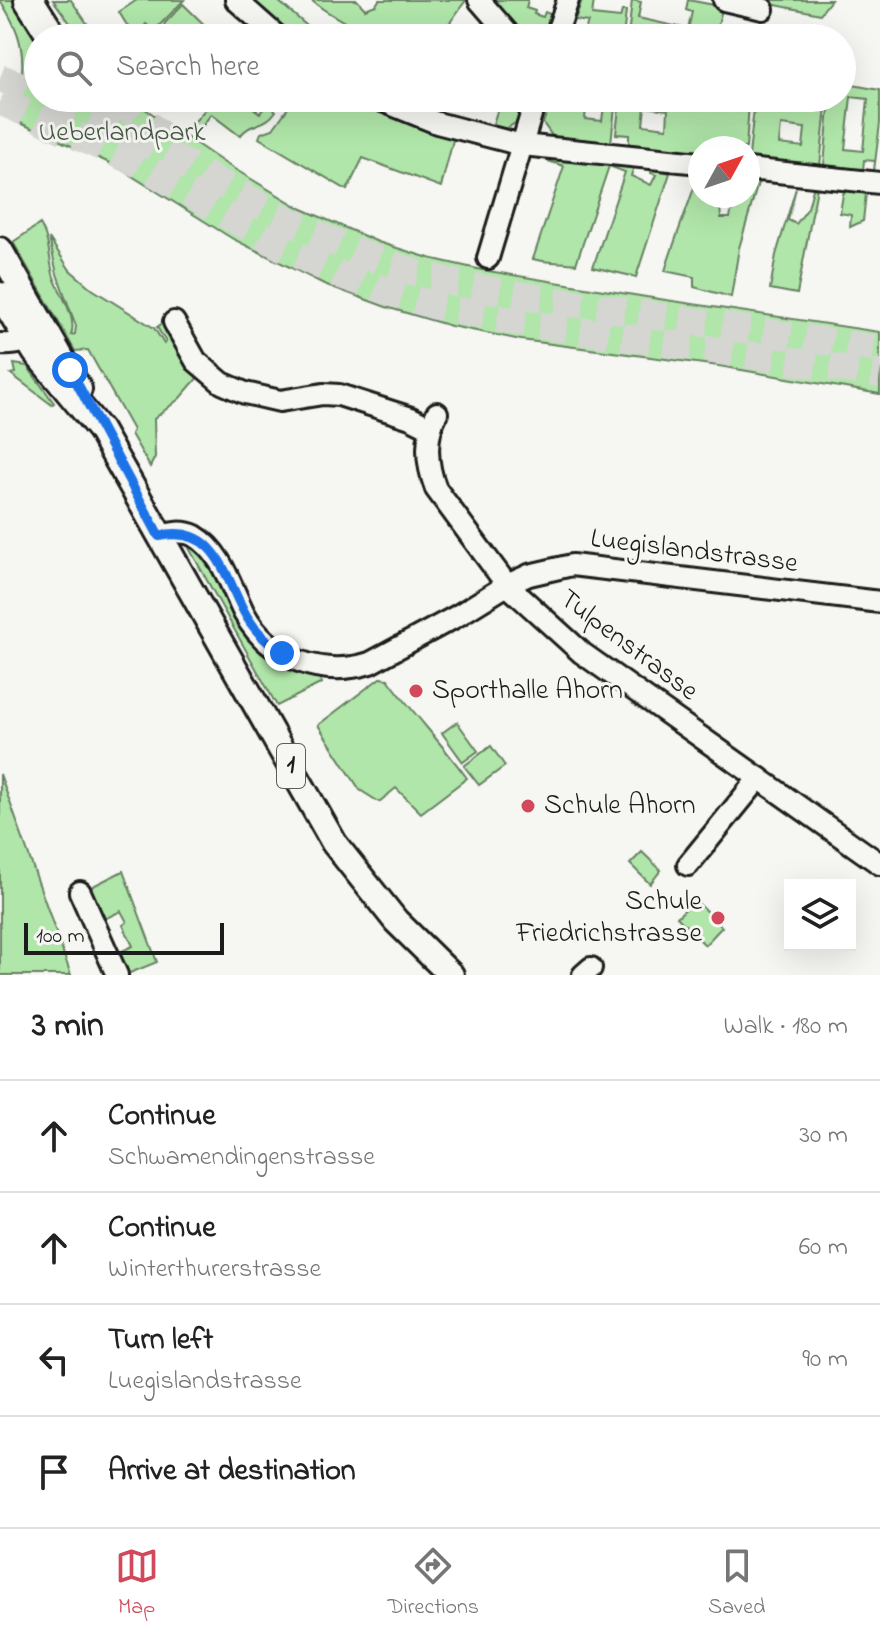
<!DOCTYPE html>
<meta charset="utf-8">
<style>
:root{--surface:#fff;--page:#f6f6f6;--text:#222;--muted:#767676;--line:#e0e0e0;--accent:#d1495b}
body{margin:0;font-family:"Indie Flower",sans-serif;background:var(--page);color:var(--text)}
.controls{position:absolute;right:24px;bottom:24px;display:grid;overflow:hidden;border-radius:0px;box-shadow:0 8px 32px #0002}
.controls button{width:72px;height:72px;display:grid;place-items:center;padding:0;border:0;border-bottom:2px solid var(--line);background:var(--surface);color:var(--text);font:40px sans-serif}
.compass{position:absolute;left:688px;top:136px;width:72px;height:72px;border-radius:50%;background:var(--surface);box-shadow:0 8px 32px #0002;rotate:50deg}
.scale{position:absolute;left:24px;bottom:20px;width:200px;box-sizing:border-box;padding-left:8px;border:4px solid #1c1c1c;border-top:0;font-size:22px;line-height:28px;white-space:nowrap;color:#1c1c1c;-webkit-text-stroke:6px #f6f6f2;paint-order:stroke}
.stop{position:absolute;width:24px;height:24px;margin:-18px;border:6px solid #1a73e8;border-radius:50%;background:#fff}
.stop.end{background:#1a73e8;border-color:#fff;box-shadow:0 2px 8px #0008}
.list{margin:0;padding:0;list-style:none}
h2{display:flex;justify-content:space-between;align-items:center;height:104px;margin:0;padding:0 32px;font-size:34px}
h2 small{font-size:26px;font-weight:400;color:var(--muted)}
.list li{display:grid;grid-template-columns:52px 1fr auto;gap:24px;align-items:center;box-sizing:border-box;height:112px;padding:0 32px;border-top:2px solid var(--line)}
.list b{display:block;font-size:30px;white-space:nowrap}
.list p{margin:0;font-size:26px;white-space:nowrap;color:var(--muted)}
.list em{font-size:26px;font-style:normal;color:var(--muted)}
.icon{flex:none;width:44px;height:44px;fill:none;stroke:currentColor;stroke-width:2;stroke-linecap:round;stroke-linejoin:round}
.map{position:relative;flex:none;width:880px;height:975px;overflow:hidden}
.search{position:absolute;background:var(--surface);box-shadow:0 8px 32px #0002;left:24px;right:24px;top:24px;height:88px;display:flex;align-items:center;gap:20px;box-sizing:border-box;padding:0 28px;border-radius:44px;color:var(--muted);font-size:30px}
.sheet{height:552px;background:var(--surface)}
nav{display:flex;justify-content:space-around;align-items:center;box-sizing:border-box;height:112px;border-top:2px solid var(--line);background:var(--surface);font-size:22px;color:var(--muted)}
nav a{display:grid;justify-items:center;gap:4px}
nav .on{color:var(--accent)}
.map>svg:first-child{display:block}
</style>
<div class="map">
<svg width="880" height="975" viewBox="0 0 880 975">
<rect width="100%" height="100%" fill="#f6f6f2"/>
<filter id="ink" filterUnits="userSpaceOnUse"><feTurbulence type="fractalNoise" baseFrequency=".0125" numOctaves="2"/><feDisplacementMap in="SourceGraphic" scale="16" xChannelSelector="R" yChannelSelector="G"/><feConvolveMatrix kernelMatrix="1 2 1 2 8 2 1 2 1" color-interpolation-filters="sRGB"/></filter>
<g filter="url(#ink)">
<!-- green -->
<g fill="#b0e6a9" stroke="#668162" stroke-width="2" fill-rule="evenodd">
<path d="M0,0H14L46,33L38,38V98H129L226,164L300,208L378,242L429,258L482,270L646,297L880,332V394L719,366L521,340L451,326L386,307L324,284L233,239L114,165L11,119L26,76L22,71C24,42 15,24 0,0Z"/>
<path d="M53,0H71L97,38H81Z"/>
<path d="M137,0H184L154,31L146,24L136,38H109L128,27L119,12Z"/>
<path d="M252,0H277L321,38H297Z"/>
<path d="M311,0H357L365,9L376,5L379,0H466L439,38H364L359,36L361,32C343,20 327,14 311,0Z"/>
<path d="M491,0H528L526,8L535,11L534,14L543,17L545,12L552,15L546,38H524Z"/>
<path d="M582,0H594L592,15L620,18L622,11H626L623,38L583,35L588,22L575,20Z"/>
<path d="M632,0L641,2L638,18L688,29L692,12L686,10L688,0L745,11L754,17L722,10L714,38H628Z"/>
<path d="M751,0H831L820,14Z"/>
<path d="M183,4L218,38H161L159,36L165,23Z"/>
<path d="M842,83L880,90V123L874,171L875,161L864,160L863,170L824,166L829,107L826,106L820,166L751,158L749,156L755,98H773L774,100L797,103L798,98H842ZM851,97L868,99L863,151L845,149ZM781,125L805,128L803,147L779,144Z"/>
<path d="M215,98H245L244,101L260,113L267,104L276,111C265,128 251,121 240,136L211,114L197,134L189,128Z"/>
<path d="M295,98H354L415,124L454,136L441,187L363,158L347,190L259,138L261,133L273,129Z"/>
<path d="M512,98H526L518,121L506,129L492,127L500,102L509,104Z"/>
<path d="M552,98H587L585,119L602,121L605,98H616L611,143L553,137L543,123Z"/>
<path d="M623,98H743L749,103L746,148H700V152L629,144V135L616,134L620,99ZM645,107L668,110L667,128L643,125Z"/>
<path d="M549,156L634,166L631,176L651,185L656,175L651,173L652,168L670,173L636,277L593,267L625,172L609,166L576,264C561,262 548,263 533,259L564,166L548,161Z"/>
<path d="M699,173L700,196H719L721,218H730L734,196H748V181L758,183L739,248L731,297L694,287V277L665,271C675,238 688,207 699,173Z"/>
<path d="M796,188L788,220L796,224L808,208L813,189L817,188L797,294L770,289L776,255Z"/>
<path d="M847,191L866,193L863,221L850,227L851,215L840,213L843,194Z"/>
<path d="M40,224C49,238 49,257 53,274C58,292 78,316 71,335L75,334L76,326L57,274L49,238L70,270L92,289L154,328L164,344L166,342L157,327L163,323L178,348L200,375L180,398L154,419L155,457L150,467L131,434L133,430L88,350L75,351L13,242Z"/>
<path d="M14,364L27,366L54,403L52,405L11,374L16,373Z"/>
<path d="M195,546L206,555C225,591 241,642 278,663C291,670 305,673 319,678L322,683L277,706L189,548Z"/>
<path d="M380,678L388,679C413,713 442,744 467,778L421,813L396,788L379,802L360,790L318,725Z"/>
<path d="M457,722L478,751L463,762L442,733Z"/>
<path d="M491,746L505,766L479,785L464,766Z"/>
<path d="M0,774L71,975H0Z"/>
<path d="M642,852L661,870L650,884L630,864Z"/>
<path d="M123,871L157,962L125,975L113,955L133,946L123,925L127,922L121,911L98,922L85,890Z"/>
<path d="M695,900L722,927L705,945L677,917Z"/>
</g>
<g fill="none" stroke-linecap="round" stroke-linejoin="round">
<!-- highway-tunnel -->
<g stroke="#d5d5d2" stroke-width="28" stroke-dasharray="28 14" stroke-linecap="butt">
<path d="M0,78L38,92"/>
<path d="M53,98C167,145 268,220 384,262C456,289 534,297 610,309C700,322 790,337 880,349"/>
<path d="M115,98L161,135"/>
<path d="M0,101L139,164L285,249L338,274L399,295L436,306L511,321L880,374"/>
</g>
<defs>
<g id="minor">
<path d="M236,0L279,38"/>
<path d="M479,0L512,38"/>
<path d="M724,0L763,9"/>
<path d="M555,38L568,0"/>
<path d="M375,98L437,123L522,145L700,163"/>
<path d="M748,169L880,183"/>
<path d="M488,258L536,98"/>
<path d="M174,322L196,361L222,383L245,393L280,401L323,394L339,395L411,418L429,427"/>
<path d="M0,344C17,345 27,343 38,330"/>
<path d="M437,413C424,438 426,463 436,489L507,585L582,653L880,864"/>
<path d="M159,536C171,533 183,530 195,536C222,552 231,587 244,613C269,659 322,678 370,663L457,616L507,585L529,575L572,565L880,602"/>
<path d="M688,865L759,778"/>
<path d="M80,892L117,975"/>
<path d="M583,975L591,968"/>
</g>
<g id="major">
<path d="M0,250L79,389"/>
<path d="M0,295L35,352L100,430L334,843L396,921L451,975"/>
</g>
<path id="highway" d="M29,0L53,38"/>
</defs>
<!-- minor casing -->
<use href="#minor" stroke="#1c1c1c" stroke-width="26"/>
<!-- major casing -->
<use href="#major" stroke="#1c1c1c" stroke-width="30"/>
<!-- highway casing -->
<use href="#highway" stroke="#1c1c1c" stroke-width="34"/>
<!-- minor -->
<use href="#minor" stroke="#f6f6f2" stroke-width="20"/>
<!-- major -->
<use href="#major" stroke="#f6f6f2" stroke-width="24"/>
<!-- highway -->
<use href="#highway" stroke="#f6f6f2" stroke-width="28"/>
</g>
</g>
<g fill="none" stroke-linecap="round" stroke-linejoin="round" filter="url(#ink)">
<!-- route -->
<path stroke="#1a73e8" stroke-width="10" d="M70,370L159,536C218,523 224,578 247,617C256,632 268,643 282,653"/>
</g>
<!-- markers -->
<g fill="#d1495b" stroke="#f6f6f2" stroke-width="3">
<circle cx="416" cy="691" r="8"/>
<circle cx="528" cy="806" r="8"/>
<circle cx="718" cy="918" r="8"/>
</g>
<g text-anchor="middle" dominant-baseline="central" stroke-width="6" stroke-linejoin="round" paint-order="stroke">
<!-- shield labels -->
<rect fill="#f6f6f2" stroke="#5d5d5c" stroke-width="2" x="277" y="744" width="28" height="44" rx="6"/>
<g font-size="26" font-weight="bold" fill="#1c1c1c">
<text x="291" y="766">1</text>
</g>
<!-- park labels -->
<g font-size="28" fill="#485946" stroke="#f6f6f2">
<text x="122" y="133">Ueberlandpark</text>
</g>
<!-- street labels -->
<g font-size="28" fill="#1c1c1c" stroke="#f6f6f2">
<text transform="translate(694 552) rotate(7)">Luegislandstrasse</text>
<text transform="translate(628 646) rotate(37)">Tulpenstrasse</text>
</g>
<!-- poi labels -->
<g font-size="28" fill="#1c1c1c" stroke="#f6f6f2" text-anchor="start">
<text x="432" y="691">Sporthalle Ahorn</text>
<text x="544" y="806">Schule Ahorn</text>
<text x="702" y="902" text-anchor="end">Schule<tspan x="702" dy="32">Friedrichstrasse</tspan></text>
</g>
</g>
</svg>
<div class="controls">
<button><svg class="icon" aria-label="layers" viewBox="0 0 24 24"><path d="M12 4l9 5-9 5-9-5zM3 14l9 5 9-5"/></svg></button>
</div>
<svg class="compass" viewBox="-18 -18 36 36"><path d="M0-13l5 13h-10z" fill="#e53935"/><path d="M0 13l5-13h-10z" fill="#767676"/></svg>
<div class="scale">100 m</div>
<div class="stop" style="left:70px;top:370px"></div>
<div class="stop end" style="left:282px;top:653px"></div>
<div class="search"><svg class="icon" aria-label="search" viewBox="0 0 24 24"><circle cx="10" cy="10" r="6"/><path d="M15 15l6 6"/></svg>Search here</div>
</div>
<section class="sheet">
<h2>3 min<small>Walk · 180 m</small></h2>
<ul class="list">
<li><svg class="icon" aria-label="ahead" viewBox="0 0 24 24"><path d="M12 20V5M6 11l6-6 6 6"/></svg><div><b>Continue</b><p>Schwamendingenstrasse</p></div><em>30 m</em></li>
<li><svg class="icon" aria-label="ahead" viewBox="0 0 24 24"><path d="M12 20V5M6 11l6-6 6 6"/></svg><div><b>Continue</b><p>Winterthurerstrasse</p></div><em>60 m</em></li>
<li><svg class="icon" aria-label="left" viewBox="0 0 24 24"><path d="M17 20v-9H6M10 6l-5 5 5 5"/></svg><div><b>Turn left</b><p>Luegislandstrasse</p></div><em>90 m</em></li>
<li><svg class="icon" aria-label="arrive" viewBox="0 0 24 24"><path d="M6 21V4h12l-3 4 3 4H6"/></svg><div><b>Arrive at destination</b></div></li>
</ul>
</section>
<nav>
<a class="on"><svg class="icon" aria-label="map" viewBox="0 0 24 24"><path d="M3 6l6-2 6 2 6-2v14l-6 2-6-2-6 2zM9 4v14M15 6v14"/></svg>Map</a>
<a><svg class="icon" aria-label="directions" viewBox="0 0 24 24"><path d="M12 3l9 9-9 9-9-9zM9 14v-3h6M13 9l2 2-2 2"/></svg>Directions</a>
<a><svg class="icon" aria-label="saved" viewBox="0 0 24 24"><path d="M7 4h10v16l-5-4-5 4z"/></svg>Saved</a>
</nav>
